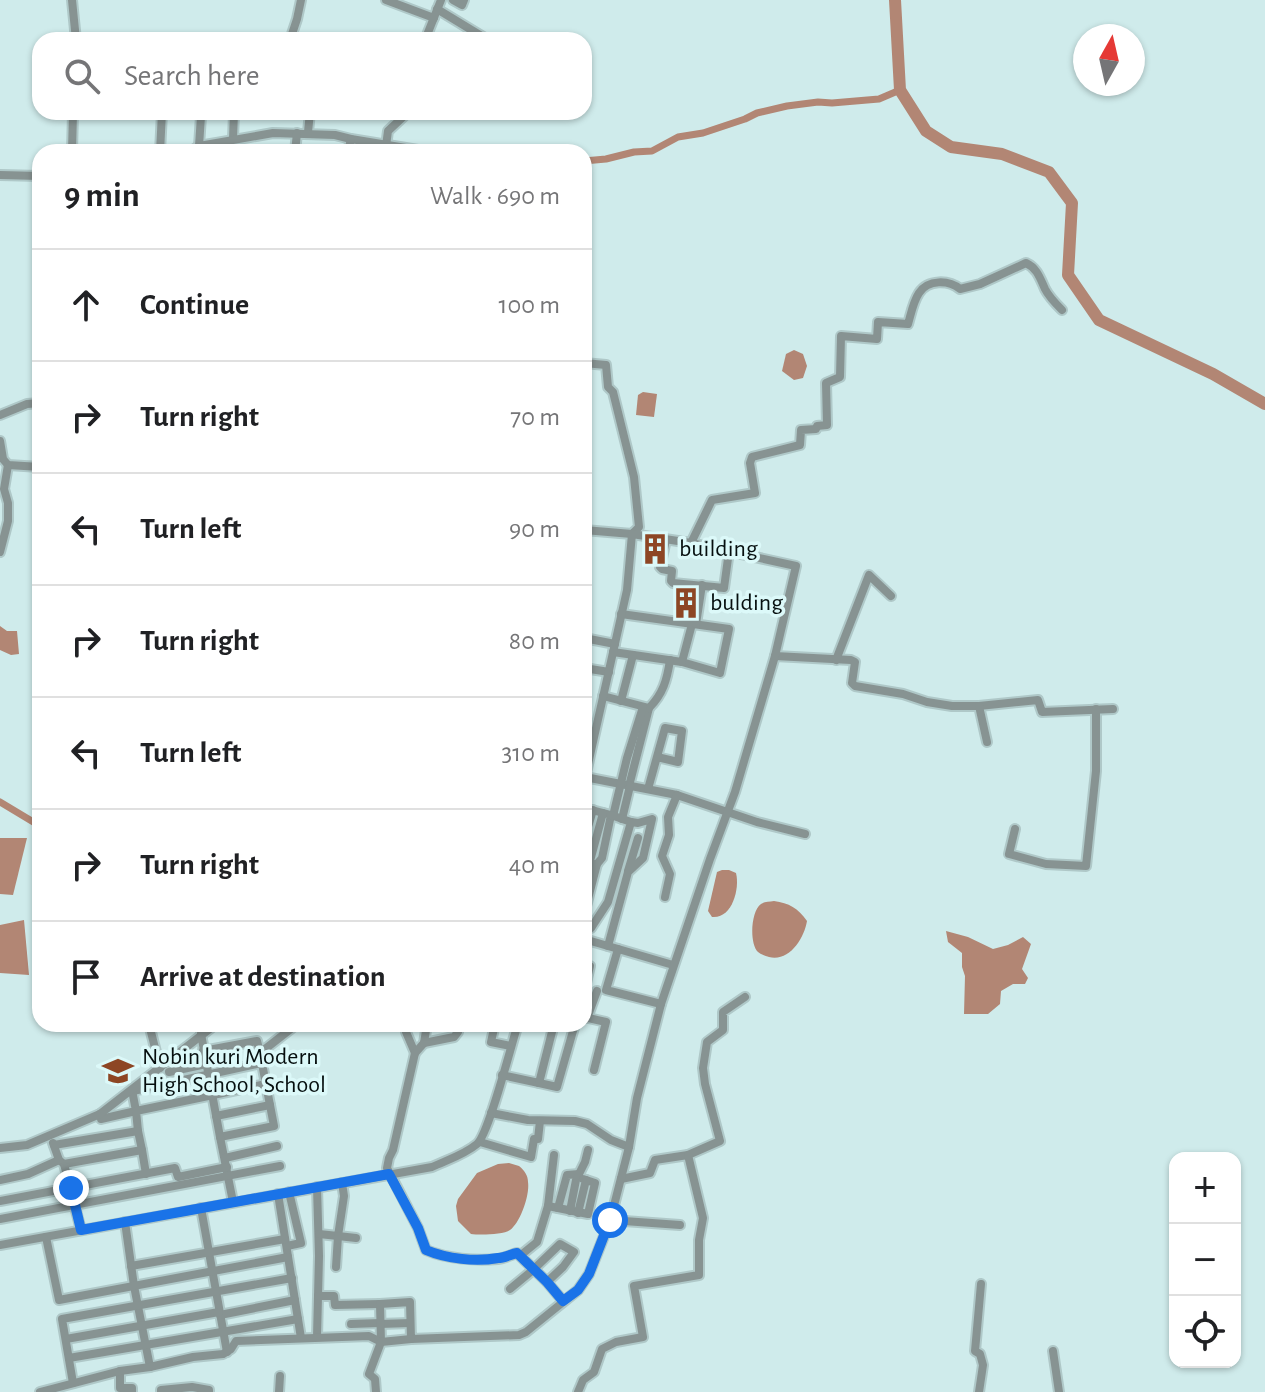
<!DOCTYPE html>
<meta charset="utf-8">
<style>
:root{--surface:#fff;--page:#f2f2f2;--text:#202124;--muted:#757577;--line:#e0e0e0}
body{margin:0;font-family:"Alegreya Sans",sans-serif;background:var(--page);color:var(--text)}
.controls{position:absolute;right:24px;bottom:24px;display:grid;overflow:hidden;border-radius:16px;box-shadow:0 2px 6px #0004}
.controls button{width:72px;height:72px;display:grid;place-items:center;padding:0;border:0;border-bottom:2px solid var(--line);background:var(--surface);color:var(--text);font:40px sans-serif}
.compass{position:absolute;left:1073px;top:24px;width:72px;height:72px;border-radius:50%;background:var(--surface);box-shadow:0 2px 6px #0004;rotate:8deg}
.stop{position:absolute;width:24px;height:24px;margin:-18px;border:6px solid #1a73e8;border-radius:50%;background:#fff}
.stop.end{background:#1a73e8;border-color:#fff;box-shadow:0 2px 8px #0008}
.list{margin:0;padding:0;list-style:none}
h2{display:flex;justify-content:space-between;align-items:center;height:104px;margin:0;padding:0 32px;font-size:34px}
h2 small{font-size:26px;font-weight:400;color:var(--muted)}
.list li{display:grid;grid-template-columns:52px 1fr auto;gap:24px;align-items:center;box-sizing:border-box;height:112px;padding:0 32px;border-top:2px solid var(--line)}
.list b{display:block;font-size:30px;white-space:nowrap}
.list em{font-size:26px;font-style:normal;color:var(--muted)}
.icon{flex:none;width:44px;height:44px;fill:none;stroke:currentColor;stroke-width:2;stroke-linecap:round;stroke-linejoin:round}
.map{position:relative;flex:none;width:1265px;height:1392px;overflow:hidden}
.search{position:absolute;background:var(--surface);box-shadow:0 2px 6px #0004;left:32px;top:32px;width:560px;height:88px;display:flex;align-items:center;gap:20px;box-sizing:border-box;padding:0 28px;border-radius:24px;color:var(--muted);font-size:30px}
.panel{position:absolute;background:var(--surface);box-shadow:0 2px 6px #0004;left:32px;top:144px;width:560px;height:888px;border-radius:24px}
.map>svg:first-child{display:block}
</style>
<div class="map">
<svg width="1265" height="1392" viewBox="0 0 1265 1392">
<rect width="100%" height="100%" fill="#cfebeb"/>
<!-- water -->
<g fill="#b28674">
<path d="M794,350L803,354L807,366L803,378L794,380L782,371L786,354Z"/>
<path d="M643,392L657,394L654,417L636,415L638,395Z"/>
<path d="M0,626L7,631H17L19,654L11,655L0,650Z"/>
<path d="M0,838H27L13,895L0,894Z"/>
<path d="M722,870H729L736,873C740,889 732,919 712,917L708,911L717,872Z"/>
<path d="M774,901C789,903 798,908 807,921C804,939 789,962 769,957C766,956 760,954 758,952C749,943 751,911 761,904C765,901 769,902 774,901Z"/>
<path d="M24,920L29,975L0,973V925Z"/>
<path d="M946,931L968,937L993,949L1008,945L1023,937L1031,944L1022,969L1028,978L1025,984H1013L1001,991L1000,1004L988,1014H964L965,976L962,967V953L948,942Z"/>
<path d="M498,1164L509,1163L519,1166C524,1170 528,1175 528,1182C530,1195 520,1223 510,1230C503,1235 479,1235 471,1234L458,1221L456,1206L458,1199L477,1173Z"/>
</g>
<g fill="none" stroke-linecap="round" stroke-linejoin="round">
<!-- canal -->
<g stroke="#b28674" stroke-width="7">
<path d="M584,161L606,159L634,152L652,151L678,137L703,133L745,119L757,113L787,106L818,102L832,103L879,99L900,90"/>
<path d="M0,802L40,826"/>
</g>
<!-- river -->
<path stroke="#b28674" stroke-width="12" d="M895,0L900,90L926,131L951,147L1002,154L1049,172L1072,203L1068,275L1099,320L1213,374L1265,404"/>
<defs>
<g id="minor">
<path d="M72,0L76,40"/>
<path d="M386,0L434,18"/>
<path d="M453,0L462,5L464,0"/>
<path d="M437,9L488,40"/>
<path d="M290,40L297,19L301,0"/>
<path d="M425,40L441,0"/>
<path d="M197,112V114L201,116L199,146"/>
<path d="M308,132L310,112"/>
<path d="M233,139L234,112"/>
<path d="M386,146L388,131L404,116L406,112"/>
<path d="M72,152L73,112"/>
<path d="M160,152L162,112"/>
<path d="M190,152L199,146L273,133L335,135L351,139L418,150L417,152"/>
<path d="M295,152L297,133"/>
<path d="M348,152L351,139"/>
<path d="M0,175L40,176"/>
<path d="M584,363L606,365L608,387L613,392L634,477L639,527L632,534L584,530"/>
<path d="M0,415L27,404L40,403"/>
<path d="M0,441L3,459L8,465L40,467"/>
<path d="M666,540L660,567L662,569L672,571L671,581L673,583L724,588L729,551"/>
<path d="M691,543L712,500L755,493L750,463L752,457L800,445L801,430L816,429L817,426L827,425L826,383L840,377L841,336L877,339L878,322L908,324C911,314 913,302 919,293C928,279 949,280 960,289L980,284L1026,263C1037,268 1040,278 1045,289C1049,297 1056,304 1062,310"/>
<path d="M0,552L8,521V503L4,489L8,465"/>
<path d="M621,614L729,629L720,673L682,662L692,624"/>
<path d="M696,624L702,585"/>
<path d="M584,638L615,644"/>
<path d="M613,652L682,662"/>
<path d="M775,656L851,660L855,662L852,683L855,686L903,694L927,702L952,706H979L1038,700L1042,712L1113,709"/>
<path d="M836,660L869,575L891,596"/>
<path d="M584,668L609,672"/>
<path d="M603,696L649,708L629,786"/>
<path d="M621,701L633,655"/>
<path d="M979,706L987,742"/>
<path d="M649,708C663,694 667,680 670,660"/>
<path d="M585,777L677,795L757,822L805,834"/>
<path d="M648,789L665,728L682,731L678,762L657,757"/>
<path d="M584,808L611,815L602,858L597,864"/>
<path d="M613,816L627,758L643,707"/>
<path d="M622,819L630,786"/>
<path d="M1015,829L1009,854L1046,864L1086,866L1096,771V709"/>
<path d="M584,840L593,810"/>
<path d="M628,871L638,838"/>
<path d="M584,883L603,813"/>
<path d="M665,897L670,874L662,856L669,835L668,817L677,795"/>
<path d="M584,914L597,864H595"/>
<path d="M584,926L591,928L608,902L631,822L611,815"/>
<path d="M584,939L673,965"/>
<path d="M608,946L628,872L643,858L652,819L638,823L631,822"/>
<path d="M618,949L606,990L661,1004"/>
<path d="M584,954L588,941"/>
<path d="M584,963L590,966L584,991"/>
<path d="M584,1017L606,1022L594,1070"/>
<path d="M587,1018L597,991"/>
<path d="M149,1024L160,1068"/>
<path d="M408,1024L406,1032L415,1053"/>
<path d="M427,1024L424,1043L415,1053L393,1150L389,1158L387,1168L418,1228L426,1250C447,1259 476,1261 498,1259C505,1258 511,1255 517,1253L547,1282L563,1301"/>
<path d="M495,1024L491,1042L511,1046"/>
<path d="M201,1034L220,1137L274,1126L260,1053L297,1024"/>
<path d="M424,1043L454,1037L458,1032L459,1024"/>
<path d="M203,1051L257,1041L260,1053"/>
<path d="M169,1072L206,1064"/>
<path d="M502,1075L539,1083L554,1024"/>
<path d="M539,1083L557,1087L575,1024"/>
<path d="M133,1091L261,1063"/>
<path d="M491,1113L528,1120L575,1121L587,1124L611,1140L629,1147"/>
<path d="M100,1114L101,1119L136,1111L132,1090"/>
<path d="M216,1116L270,1105"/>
<path d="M138,1131L136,1111L266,1084"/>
<path d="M220,1137L233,1202"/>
<path d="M480,1142L531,1157L534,1139H538L540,1121"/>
<path d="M53,1143L59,1160L64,1164L81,1230"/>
<path d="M54,1145L138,1131L142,1150"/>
<path d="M0,1148L27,1145L100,1114L216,1024"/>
<path d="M225,1158L277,1146"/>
<path d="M64,1164L142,1150L146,1174"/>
<path d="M621,1179L650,1173L655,1160L688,1155"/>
<path d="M0,1180L28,1174L59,1160"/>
<path d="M317,1187L319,1256L317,1337"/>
<path d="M278,1194L301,1338"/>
<path d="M0,1201L175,1168L178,1177L227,1167"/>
<path d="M548,1206L588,1214L595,1183L586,1180"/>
<path d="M201,1208L227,1352"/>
<path d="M558,1208L567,1175L579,1174"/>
<path d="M570,1211L576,1180L585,1162L588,1150"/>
<path d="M578,1213L586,1180L583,1179"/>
<path d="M0,1219L280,1166"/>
<path d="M610,1220L680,1225"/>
<path d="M125,1222L134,1286L150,1367"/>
<path d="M319,1234L338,1236L344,1196L342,1183"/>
<path d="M46,1237L59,1300L288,1257"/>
<path d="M0,1245L432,1167C447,1160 464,1155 477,1144C489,1134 511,1045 518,1024"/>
<path d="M287,1246L301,1243L289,1192"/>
<path d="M521,1255L537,1242L548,1206L554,1155"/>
<path d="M131,1266L285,1239"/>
<path d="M336,1267L338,1236L356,1238"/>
<path d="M510,1289L533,1270L560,1244L574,1252L563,1267L547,1282"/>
<path d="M318,1296H334L335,1305L380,1304"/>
<path d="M220,1315L295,1300"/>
<path d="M351,1324L380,1323"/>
<path d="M380,1324L410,1323"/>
<path d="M66,1339L219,1312"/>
<path d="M381,1342L380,1304L410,1302L411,1339L519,1335L526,1332L578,1290L589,1274L610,1221L629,1147L637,1098L661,1004L710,859L735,792L775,656L796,566L691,543L632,534L627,590L584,782"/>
<path d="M1053,1351L1059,1392"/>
<path d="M69,1358L298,1319"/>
<path d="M120,1371V1388H132V1392"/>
<path d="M73,1383L62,1319L292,1278"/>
<path d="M40,1392L120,1371L150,1367L193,1357L223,1354L231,1349L236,1341L369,1336L381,1342"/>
<path d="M161,1392V1390L192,1387L209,1390V1392"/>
<path d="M279,1392L280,1376"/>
<path d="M376,1392L375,1379L369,1374L381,1342L411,1339"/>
<path d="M578,1392L583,1380L594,1372L602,1349L616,1342L643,1337L634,1286L699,1275V1240L703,1218L688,1155L720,1141L705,1084L703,1068L707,1042L723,1030V1012L745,997"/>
<path d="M979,1392L983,1365L980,1354L975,1351L981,1284"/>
</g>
</defs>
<!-- minor casing -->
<use href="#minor" stroke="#afc8c8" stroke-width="12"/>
<!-- minor -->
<use href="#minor" stroke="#879392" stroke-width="8"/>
</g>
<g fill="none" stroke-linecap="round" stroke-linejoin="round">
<!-- route -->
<path stroke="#1a73e8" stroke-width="10" d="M71,1188L81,1230L389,1174L418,1228L426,1250C447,1259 476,1262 498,1258C505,1258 511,1254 517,1253L547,1282L563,1301L578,1290L589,1274L610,1220"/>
</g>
<!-- icons -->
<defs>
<symbol id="building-bare" viewBox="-9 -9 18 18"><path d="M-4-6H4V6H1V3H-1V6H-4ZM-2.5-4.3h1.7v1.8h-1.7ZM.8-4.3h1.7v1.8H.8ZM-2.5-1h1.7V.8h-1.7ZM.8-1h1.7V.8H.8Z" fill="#8d4624" stroke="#dcf9f9" stroke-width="2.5" paint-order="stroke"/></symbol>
<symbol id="school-bare" viewBox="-9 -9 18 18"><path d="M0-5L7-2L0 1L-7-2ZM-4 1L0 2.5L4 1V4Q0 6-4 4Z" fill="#8d4624" stroke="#dcf9f9" stroke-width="2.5" paint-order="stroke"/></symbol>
</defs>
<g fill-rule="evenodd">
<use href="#building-bare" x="633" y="527" width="44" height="44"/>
<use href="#building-bare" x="664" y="581" width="44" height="44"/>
<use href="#school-bare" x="96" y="1049" width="44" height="44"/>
</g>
<g text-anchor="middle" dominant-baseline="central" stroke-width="7" stroke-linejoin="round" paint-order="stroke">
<!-- poi labels -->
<g font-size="24" fill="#060f0f" stroke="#dcf9f9" text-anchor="start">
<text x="679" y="549">building</text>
<text x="710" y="603">bulding</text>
<text x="142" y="1057">Nobin kuri Modern<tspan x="142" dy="28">High School, School</tspan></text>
</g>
</g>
</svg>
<div class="controls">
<button>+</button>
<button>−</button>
<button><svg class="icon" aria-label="locate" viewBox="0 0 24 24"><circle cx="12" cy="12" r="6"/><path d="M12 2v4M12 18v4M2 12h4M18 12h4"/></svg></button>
</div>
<svg class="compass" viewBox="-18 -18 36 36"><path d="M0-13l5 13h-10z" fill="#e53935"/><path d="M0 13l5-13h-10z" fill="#757577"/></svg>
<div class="stop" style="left:610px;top:1220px"></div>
<div class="stop end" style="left:71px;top:1188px"></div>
<div class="search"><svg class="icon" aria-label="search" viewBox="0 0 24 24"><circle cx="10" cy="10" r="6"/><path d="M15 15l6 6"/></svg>Search here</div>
<section class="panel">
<h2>9 min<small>Walk · 690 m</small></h2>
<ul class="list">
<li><svg class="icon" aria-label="ahead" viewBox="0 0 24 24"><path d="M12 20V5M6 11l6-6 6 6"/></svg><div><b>Continue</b></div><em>100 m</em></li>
<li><svg class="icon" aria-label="right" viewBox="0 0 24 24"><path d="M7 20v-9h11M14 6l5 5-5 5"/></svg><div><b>Turn right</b></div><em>70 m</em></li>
<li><svg class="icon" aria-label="left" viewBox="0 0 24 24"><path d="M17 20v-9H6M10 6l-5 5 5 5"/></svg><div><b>Turn left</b></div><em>90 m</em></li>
<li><svg class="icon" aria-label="right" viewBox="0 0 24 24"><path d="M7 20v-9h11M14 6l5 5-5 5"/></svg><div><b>Turn right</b></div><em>80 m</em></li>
<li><svg class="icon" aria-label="left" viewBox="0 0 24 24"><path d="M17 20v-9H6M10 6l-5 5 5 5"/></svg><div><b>Turn left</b></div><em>310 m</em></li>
<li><svg class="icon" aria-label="right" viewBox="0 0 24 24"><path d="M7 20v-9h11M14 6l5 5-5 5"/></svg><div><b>Turn right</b></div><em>40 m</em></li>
<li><svg class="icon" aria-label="arrive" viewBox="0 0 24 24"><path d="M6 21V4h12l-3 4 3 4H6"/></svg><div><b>Arrive at destination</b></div></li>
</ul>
</section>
</div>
